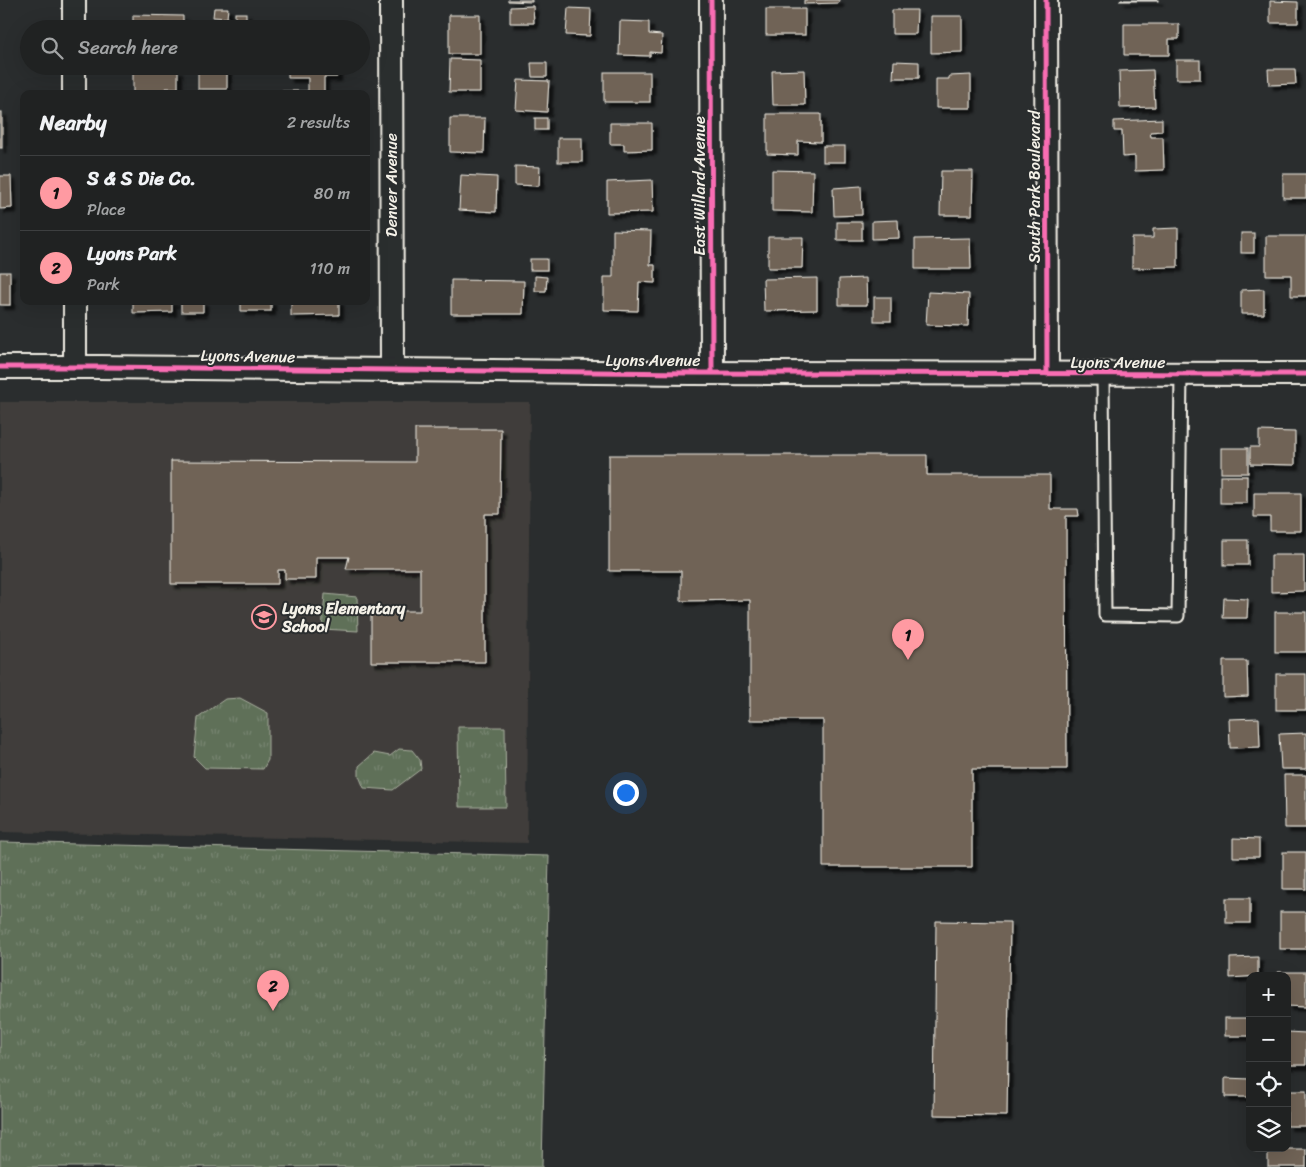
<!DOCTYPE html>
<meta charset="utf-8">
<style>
:root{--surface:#202222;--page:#2d2f2f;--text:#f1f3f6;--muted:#a2a4a5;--line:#3d3f40;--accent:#ff9aa2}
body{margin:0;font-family:Sriracha,sans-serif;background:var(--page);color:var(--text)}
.controls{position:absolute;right:15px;bottom:15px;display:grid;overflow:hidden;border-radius:10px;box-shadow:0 5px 20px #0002}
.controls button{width:45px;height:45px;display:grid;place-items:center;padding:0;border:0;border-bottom:1px solid var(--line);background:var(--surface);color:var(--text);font:25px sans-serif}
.you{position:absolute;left:625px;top:792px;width:18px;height:18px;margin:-12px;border:4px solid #fff;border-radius:50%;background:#1a73e8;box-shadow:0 0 0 8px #1a73e833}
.badge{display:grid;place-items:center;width:32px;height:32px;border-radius:50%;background:var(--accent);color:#111;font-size:16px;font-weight:700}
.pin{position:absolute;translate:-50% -41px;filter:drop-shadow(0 1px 2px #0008)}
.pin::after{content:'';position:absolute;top:26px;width:18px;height:15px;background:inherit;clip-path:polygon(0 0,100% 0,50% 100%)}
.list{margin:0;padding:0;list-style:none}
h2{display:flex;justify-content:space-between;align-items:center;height:65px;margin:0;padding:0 20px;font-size:21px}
h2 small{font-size:16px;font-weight:400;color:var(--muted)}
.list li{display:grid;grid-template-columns:32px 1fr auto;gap:15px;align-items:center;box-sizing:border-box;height:75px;padding:0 20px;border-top:1px solid var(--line)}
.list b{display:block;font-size:19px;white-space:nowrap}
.list p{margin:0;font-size:16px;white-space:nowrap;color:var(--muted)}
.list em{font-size:16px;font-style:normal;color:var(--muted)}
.icon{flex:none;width:28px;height:28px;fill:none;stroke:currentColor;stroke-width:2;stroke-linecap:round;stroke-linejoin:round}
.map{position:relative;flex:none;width:1306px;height:1167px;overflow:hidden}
.search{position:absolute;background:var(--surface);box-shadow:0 5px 20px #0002;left:20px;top:20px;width:350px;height:55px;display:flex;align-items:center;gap:12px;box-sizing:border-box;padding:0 18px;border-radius:28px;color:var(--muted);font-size:19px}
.panel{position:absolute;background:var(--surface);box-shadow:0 5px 20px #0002;left:20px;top:90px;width:350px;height:215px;border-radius:10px}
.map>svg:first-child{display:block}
</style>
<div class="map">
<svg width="1306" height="1167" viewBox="0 0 1306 1167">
<defs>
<pattern id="park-tufts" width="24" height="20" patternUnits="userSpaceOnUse" patternTransform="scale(1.25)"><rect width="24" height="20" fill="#5f7059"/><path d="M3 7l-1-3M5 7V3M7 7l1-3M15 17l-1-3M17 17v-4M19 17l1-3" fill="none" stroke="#778571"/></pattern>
<filter id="shadow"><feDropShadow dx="4.5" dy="4.5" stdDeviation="1" flood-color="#0009"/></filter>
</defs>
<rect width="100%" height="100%" fill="#2a2d2e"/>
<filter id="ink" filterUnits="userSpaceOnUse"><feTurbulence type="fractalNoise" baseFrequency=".02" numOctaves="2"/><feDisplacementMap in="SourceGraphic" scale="10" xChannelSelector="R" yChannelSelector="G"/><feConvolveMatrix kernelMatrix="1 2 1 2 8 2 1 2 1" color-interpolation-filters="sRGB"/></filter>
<g filter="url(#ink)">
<!-- built -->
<path fill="#3f3d3a" d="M0,402H530L527,843L0,832Z"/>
<!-- park -->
<g fill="url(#park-tufts)" stroke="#aab0a0">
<path d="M325,594L357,597L358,631L322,629Z"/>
<path d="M240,698L268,713V760L263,769L205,768L194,757L198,718L225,699Z"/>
<path d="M458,727H505L506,807H459Z"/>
<path d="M399,749L412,750L420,760L421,769L393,790L364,788L359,776V766L374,753L390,756Z"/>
<path d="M0,842L549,856L542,1167H0Z"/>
</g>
<!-- building -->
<g fill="#706357" stroke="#f4f1e8" filter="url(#shadow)">
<path d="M508,0H532V2L508,1Z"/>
<path d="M804,0H839V3L804,4Z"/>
<rect x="1120" y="0" width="38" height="1"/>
<path d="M1270,1L1298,2V23H1270Z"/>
<path d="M533,6L534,23H510V7Z"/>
<path d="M214,8H228L227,18L213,17Z"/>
<path d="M568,8L591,9L590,36L566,35Z"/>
<rect x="766" y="9" width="39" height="26"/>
<path d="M892,10H917L916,34H892Z"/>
<rect x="235" y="13" width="11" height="15"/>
<path d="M133,15L183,16V29H133Z"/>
<rect x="449" y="15" width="31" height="39"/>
<path d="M931,16H962V52L931,53Z"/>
<path d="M620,21L649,22V34L662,35L661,53L650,52V56L619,55Z"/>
<path d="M1124,24H1179V39H1169V55H1124Z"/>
<path d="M450,59L480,60V92H449Z"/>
<rect x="1176" y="60" width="24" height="19"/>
<path d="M894,61L919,62V78H893Z"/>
<path d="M531,63H547V77H532Z"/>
<rect x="198" y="66" width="29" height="23"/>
<path d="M288,66H337V77H324V94H282V91H308V78H288Z"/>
<path d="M133,69H178V88H166V94H133Z"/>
<path d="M1268,69H1295L1296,84L1269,85Z"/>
<path d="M804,70L805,105H773L772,71Z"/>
<path d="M1153,70L1155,107L1120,108L1119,71Z"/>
<rect x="604" y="72" width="46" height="30"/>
<path d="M971,75V108H936V79H949V76Z"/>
<path d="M518,80L549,81L547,112L516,110Z"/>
<rect x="0" y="112" width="2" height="36"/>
<path d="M767,114H821V142L798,141V155L767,154Z"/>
<path d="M450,118H485L484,153L450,152Z"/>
<rect x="535" y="118" width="12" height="12"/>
<path d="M1162,119V131L1150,132L1151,137H1163L1164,170L1135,171V156L1123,157L1122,131H1114V121Z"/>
<path d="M610,123H652V150L624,151V144H610Z"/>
<rect x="558" y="138" width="24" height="24"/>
<rect x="823" y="146" width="22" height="16"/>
<path d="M515,166L540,167L539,186L515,185Z"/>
<path d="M772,170L813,171L812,212L772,211Z"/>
<path d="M941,171H973L972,215H940Z"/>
<rect x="1283" y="174" width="23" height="24"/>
<path d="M461,175L497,177L496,212L459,210Z"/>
<path d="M0,176H11L12,208L0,209Z"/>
<path d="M652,180L653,212L607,213V182Z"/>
<path d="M861,186L862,215L834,216L833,188Z"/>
<path d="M898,220L899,238L872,239V221Z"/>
<rect x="837" y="222" width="25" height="18"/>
<path d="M1178,228V267L1132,268V238H1153V229Z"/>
<path d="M613,230L651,231L650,265H655V283L639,282L638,311L604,310V277H613Z"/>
<rect x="1241" y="233" width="13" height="20"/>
<path d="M1266,236H1306V296H1291V275H1266Z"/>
<path d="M768,237H803L802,268H768Z"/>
<path d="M970,238L971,269H915V239Z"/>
<rect x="530" y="259" width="17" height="11"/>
<rect x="0" y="272" width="10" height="33"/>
<path d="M535,276L547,277L546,291H535Z"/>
<path d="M817,278V310L764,311L763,279Z"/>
<path d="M866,278L867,305H839V279Z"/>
<path d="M451,280L524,281L523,314H451Z"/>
<path d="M1264,289V314H1241V290Z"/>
<path d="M928,292L969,294L968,326L926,325Z"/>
<rect x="874" y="297" width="17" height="24"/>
<path d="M133,301H203V312H181V302H172V312L133,313Z"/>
<rect x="241" y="301" width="30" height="10"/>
<path d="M291,301H339V315L291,316Z"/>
<path d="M415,429H501L500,514H485V662H371V611H420V569H346L349,557H316V579H285V570H278V584H171V461L415,462Z"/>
<path d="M1259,431L1295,432V465L1250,464V447H1259Z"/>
<rect x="1221" y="448" width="27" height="25"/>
<path d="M609,455H927V475H1050V509H1078L1079,516H1066L1067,769H972V867H823V720H750V600L681,601V571H609Z"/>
<rect x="1220" y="476" width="27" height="27"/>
<path d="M1254,493H1301V531H1270V517H1254Z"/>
<rect x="1224" y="540" width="24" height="25"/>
<path d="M1271,555H1304V591L1271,592Z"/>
<path d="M1224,598L1248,599L1247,618H1223Z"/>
<rect x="1275" y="612" width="31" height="40"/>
<path d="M1223,661H1247L1248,696L1223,697Z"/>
<rect x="1276" y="674" width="30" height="36"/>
<path d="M1259,718L1260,747L1230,748L1229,719Z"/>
<path d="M1306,733V769H1281L1279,734Z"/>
<path d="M1284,775H1306V828H1285Z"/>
<path d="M1233,838L1259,839V857H1233Z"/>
<rect x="1283" y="852" width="23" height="37"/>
<rect x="1226" y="898" width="24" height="25"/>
<rect x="1280" y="912" width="26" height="37"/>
<path d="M936,921L1010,922L1007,1116L934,1115Z"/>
<path d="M1258,957V976L1230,978V958Z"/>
<path d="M1278,972H1306V1007L1287,1006V976H1278Z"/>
<rect x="1225" y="1018" width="25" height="18"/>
<path d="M1287,1032L1306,1033V1065H1287Z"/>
<path d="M1225,1078L1250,1079V1097H1225Z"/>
<rect x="1287" y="1091" width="19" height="35"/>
<rect x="1268" y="1149" width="38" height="18"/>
</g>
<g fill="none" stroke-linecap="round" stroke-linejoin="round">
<defs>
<path id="service" d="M1103,375L1105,615L1178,616L1181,374"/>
<g id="minor">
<path d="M74,0V29"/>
<path d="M391,0L392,370"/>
<path d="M711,0L712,372"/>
<path d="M1046,0L1047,374"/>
<path d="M74,66V94"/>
<path d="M75,301V367"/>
<path d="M0,367H100L690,373L1306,374"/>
</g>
</defs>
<!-- service casing -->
<use href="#service" stroke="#f4f1e8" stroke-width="15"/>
<!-- minor casing -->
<use href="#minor" stroke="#f4f1e8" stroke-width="26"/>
<!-- service -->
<use href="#service" stroke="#2a2d2e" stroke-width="11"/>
<!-- minor -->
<use href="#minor" stroke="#2a2d2e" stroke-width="22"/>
<defs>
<g id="cycleway">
<path d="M711,0L712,372"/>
<path d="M1046,0L1047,374"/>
<path d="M0,367H100L690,373L1306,374"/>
</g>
</defs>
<!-- cycleway casing -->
<use href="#cycleway" stroke="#2a2d2e" stroke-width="8"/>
<!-- cycleway -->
<use href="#cycleway" stroke="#f96db3" stroke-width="5"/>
</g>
</g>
<!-- icons -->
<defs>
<symbol id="school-ring" viewBox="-11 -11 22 22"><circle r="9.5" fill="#2a2d2e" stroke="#ff9aa2" stroke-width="1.5"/><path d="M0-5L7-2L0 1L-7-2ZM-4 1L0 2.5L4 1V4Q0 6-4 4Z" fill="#ff9aa2"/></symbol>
</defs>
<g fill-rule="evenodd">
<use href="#school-ring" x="250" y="603" width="28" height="28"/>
</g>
<g text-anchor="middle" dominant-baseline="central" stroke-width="4" stroke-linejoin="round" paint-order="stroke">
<!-- street labels -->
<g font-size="16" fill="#f4f1e8" stroke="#2a2d2e">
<text transform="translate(391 185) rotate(-90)">Denver Avenue</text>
<text transform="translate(699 186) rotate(-90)">East Willard Avenue</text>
<text transform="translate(1034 187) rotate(-90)">South Park Boulevard</text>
<text transform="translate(248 356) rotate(1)">Lyons Avenue</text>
<text x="653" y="360">Lyons Avenue</text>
<text x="1118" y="362">Lyons Avenue</text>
</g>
<!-- poi labels -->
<g font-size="16" font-weight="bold" fill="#f4f1e8" stroke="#2a2d2e" text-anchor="start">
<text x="282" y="608">Lyons Elementary<tspan x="282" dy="18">School</tspan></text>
</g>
</g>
</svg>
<div class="controls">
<button>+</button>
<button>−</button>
<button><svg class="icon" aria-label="locate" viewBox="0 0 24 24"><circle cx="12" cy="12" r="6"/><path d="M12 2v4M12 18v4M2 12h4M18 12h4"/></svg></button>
<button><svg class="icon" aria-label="layers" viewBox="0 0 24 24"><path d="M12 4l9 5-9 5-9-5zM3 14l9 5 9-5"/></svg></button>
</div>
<div class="you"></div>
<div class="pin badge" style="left:908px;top:660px">1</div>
<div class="pin badge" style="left:273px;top:1011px">2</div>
<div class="search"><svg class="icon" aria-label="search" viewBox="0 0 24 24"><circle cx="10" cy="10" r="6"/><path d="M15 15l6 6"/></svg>Search here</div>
<section class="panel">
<h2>Nearby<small>2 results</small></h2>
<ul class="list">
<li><span class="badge">1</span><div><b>S &amp; S Die Co.</b><p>Place</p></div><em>80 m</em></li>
<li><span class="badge">2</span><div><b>Lyons Park</b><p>Park</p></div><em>110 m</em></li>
</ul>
</section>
</div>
